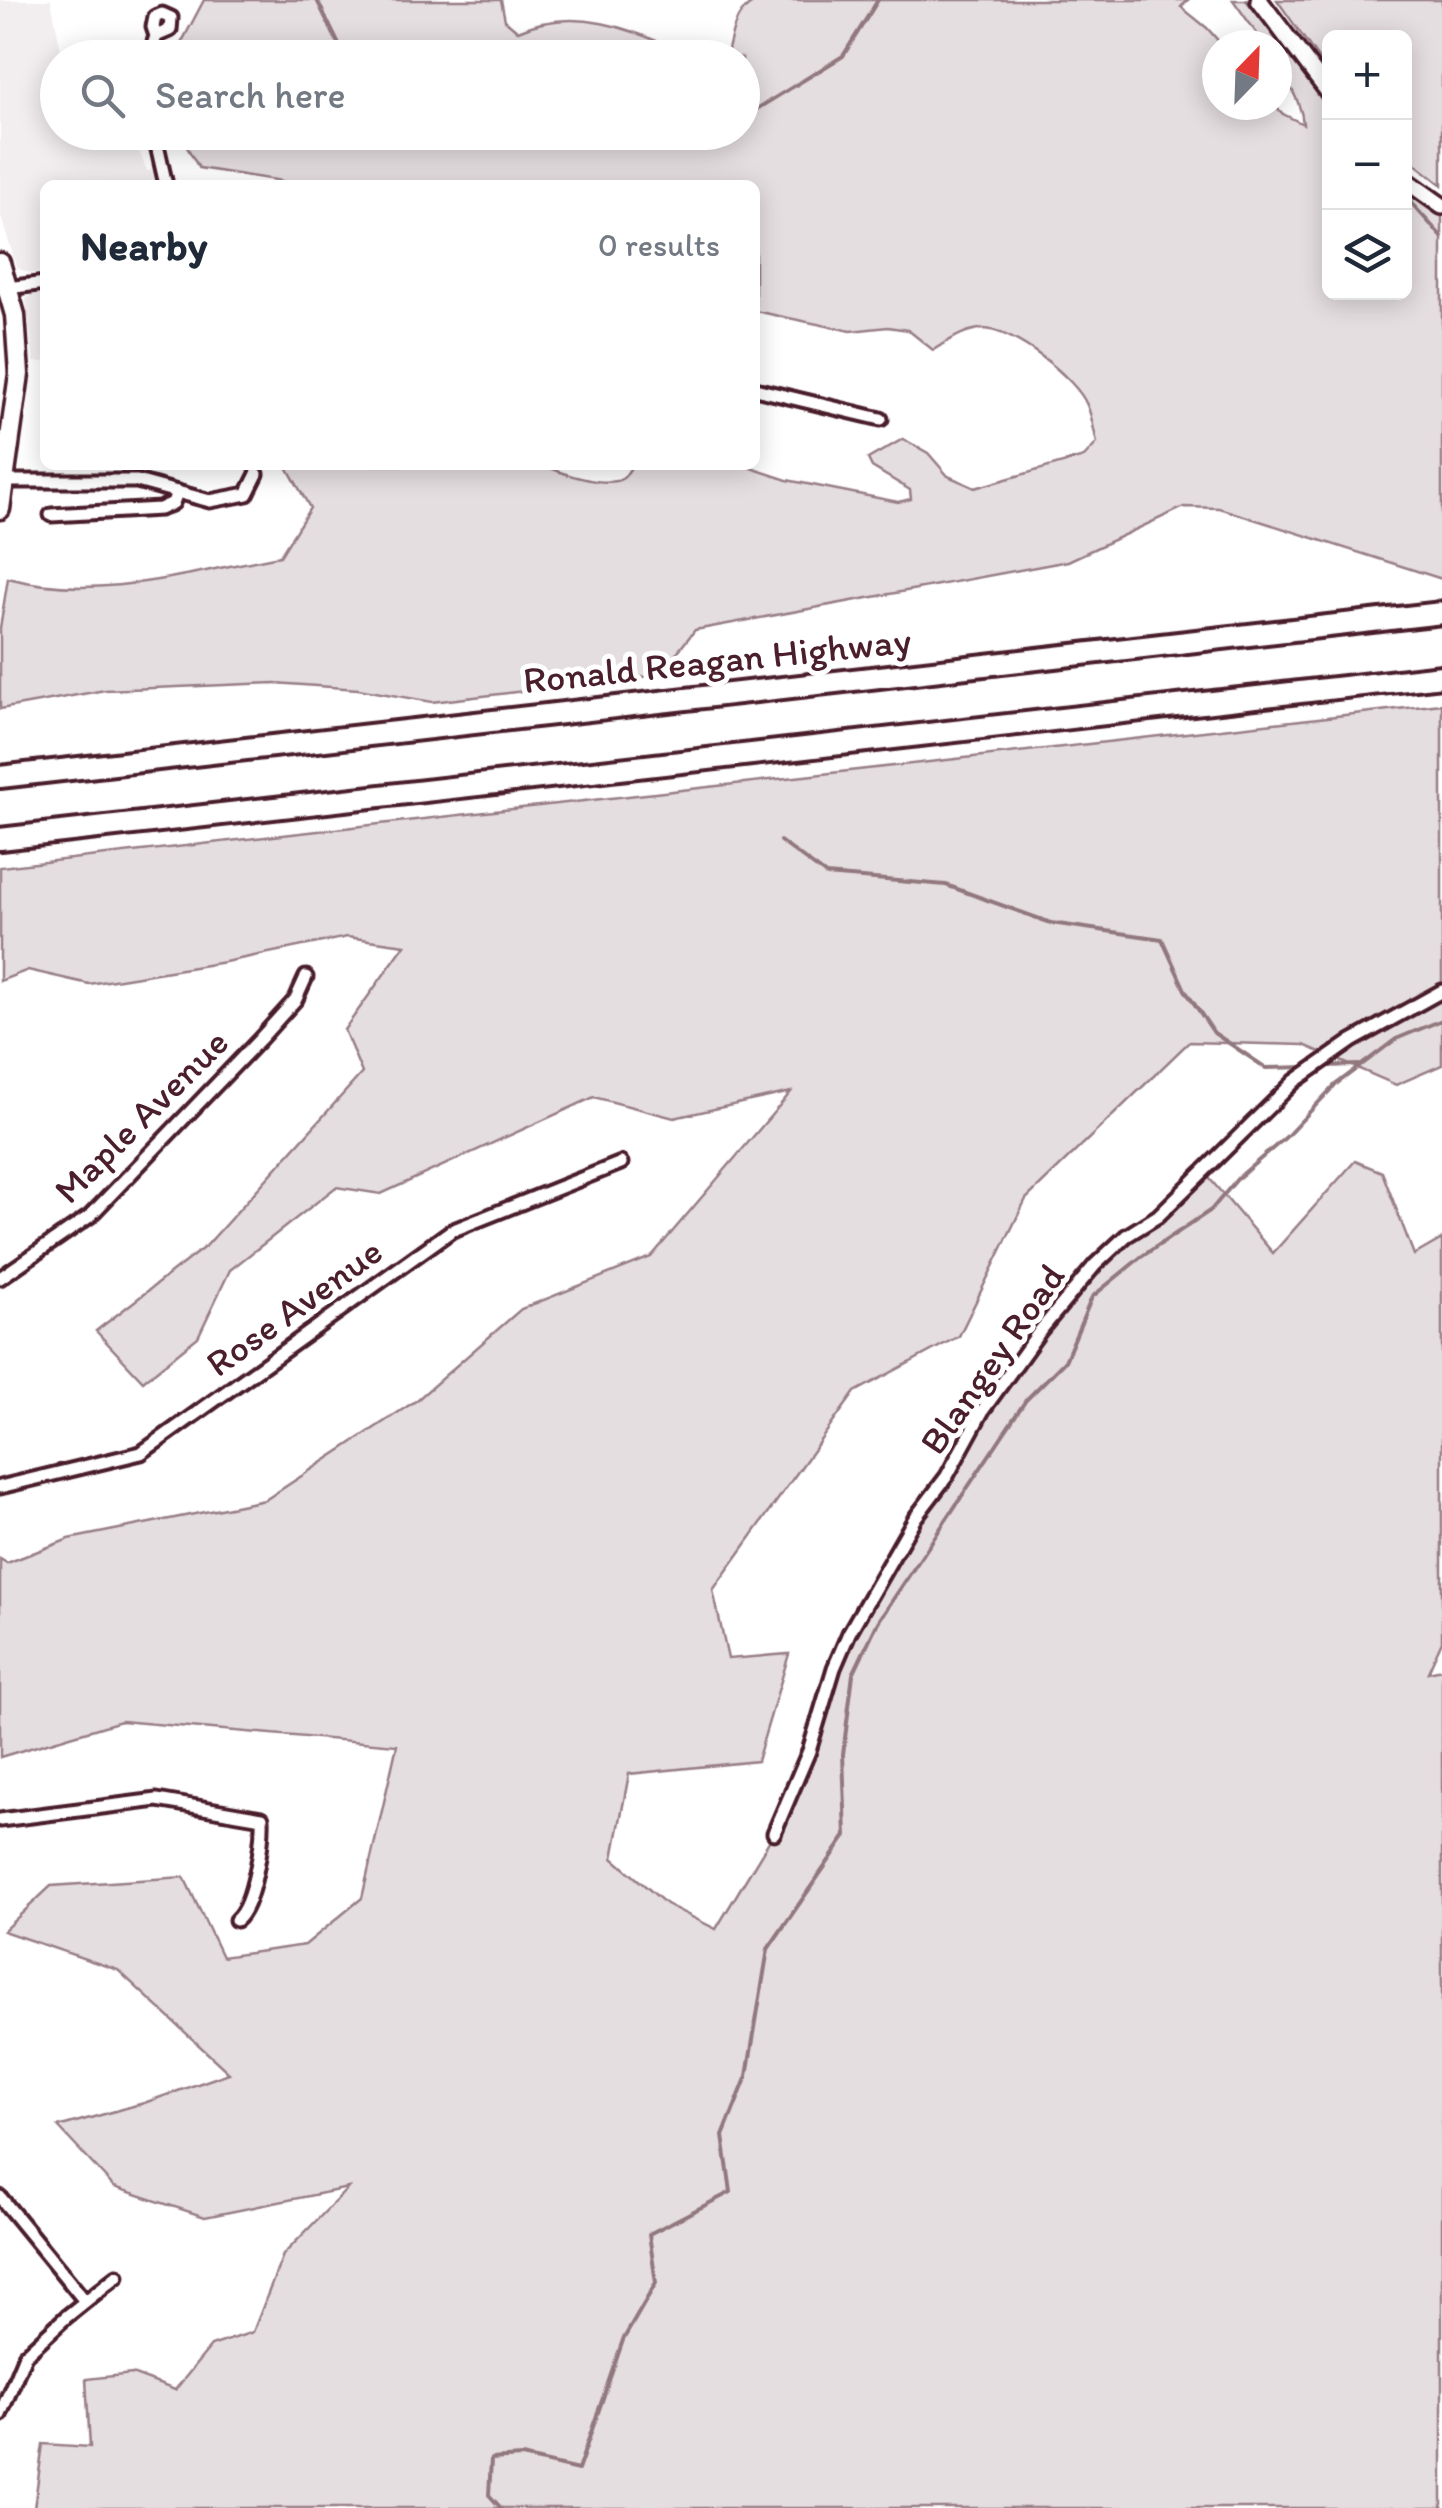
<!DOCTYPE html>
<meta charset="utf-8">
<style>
:root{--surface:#fff;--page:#f6f6f7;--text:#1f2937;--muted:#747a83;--line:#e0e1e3}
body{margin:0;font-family:Itim,sans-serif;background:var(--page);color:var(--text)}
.controls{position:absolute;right:30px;top:30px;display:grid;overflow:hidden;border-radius:15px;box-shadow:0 5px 25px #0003}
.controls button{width:90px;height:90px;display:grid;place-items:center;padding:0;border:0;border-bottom:2px solid var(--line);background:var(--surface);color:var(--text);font:50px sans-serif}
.compass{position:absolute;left:1202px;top:30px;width:90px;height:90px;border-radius:50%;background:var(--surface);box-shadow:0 5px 25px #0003;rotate:23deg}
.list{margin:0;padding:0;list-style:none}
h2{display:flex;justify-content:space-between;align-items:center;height:130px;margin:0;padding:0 40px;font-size:42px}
h2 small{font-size:32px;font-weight:400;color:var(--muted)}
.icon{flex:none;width:55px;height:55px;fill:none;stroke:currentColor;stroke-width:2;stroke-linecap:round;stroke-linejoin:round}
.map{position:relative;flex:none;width:1442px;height:2508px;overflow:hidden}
.search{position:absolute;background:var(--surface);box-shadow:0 5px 25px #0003;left:40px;top:40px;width:720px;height:110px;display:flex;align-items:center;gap:25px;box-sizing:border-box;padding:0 35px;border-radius:55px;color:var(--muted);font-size:38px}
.panel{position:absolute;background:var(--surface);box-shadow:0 5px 25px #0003;left:40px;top:180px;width:720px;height:290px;border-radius:15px}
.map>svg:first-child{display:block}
</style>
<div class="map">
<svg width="1442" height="2508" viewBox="0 0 1442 2508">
<rect width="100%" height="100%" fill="#fff"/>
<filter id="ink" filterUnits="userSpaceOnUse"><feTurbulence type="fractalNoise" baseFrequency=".01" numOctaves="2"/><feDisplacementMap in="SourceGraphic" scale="20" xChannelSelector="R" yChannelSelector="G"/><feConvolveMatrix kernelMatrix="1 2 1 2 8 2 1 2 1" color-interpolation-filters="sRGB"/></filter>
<g filter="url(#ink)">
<!-- built -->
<g fill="#f2eeef">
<path d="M0,0H51L62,55L100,52L103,57L58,58V132L132,133L147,171L152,170L156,185H45V272L30,273L17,268L0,213Z"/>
<path d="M45,293V362H34L26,300L31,294Z"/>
</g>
<!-- green -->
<g fill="#e5dee0" stroke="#987e86" stroke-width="2.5">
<path d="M204,0H501L505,20L518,31C580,4 636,32 694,57H174Z"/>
<path d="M761,0H1188L1181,7L1207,28L1222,45H1217V105H1274L1283,114L1303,124C1301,93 1277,76 1277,45H1265L1233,0H1252L1329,105L1330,292H1404L1405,188L1442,215V579L1219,508L1184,507L1068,561L695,630L659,675L432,702L358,689L275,683L105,690L0,709V628L8,578C97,602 192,572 280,556L310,508L286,465H544C559,473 608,489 623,478C627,475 629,469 633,465H742L787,480L898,502L911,499L910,490L872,467L868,459L903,439L928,453L948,476L975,488L1084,457L1097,443C1094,431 1092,416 1087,405C1076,378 1013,329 983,329C964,329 949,341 933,350L908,330L888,327L851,331L755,311V185H290L282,181L199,168L179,133L742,132V58L711,57L728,50C733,28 737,6 761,0Z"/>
<path d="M1277,0H1442V185L1405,156L1404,38H1330L1329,74Z"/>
<path d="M1442,704V1065L1396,1085L1304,1045L1189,1042L1026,1199L959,1336L855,1392L713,1590L728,1659L789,1654L757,1761L629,1774L613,1858L666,1904L716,1929L774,1833L834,1668L983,1410L1077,1285L1204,1172L1273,1253L1355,1161L1382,1172L1414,1255L1442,1239V1641L1428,1672L1442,1669V2508H34L43,2444L90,2447L86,2379L132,2374L175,2390L211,2346L253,2332L283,2255L348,2188L205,2217L114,2187L58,2127L144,2103L229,2073L118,1970L3,1931L51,1886L184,1877L222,1957L305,1945L362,1898L397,1745L121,1721L0,1757V1559L7,1563L69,1539L265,1500L417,1400L521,1309L651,1257L791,1092L674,1118L594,1097L381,1194L336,1187L230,1270L198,1337L143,1381L96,1331L207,1245L362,1073L344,1030L405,945L347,937L225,962L89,984L28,970L0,981V867Z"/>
</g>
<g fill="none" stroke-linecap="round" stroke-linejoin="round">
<!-- stream -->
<g stroke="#91787e" stroke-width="4">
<path d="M317,0L341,49L351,58"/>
<path d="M1247,0L1330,107"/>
<path d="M742,118L843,56L878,0"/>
<path d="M1404,195L1442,237"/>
<path d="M780,841L826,875L946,885L1051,923L1162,939L1185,990L1214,1033L1266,1068L1309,1067"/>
<path d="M1324,1066L1359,1065"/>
<path d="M501,2508L489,2495L491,2459L522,2457L578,2470L623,2340L656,2283L649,2234L731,2192L723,2136L747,2076L768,1949L846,1836L843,1754L853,1674L878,1622L1026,1400L1065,1361L1092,1297L1141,1257L1211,1210L1238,1178L1286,1137L1335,1085L1396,1039L1442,1020"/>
</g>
<defs>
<g id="street">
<path d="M149,58L156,36L153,27L155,17L162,14L171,18L170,30L156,36"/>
<path d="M154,132L166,185"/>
<path d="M8,288L45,283"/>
<path d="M755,389L881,419"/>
<path d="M5,481H137L210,501L247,494L257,474"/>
<path d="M51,515L160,509L173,503L177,492"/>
<path d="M0,1278L90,1216L260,1039L296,999L306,977"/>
<path d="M0,1487L141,1453L451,1231L621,1163"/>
<path d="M0,1820L157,1800L262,1818C263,1841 254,1905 236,1920"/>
<path d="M774,1833L809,1751L834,1668L849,1633L915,1518L947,1476L983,1410L1040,1331L1095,1265L1126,1236L1158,1216L1295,1081L1352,1041L1442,991"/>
<path d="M0,2197L85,2301"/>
<path d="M0,2415L25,2355L66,2317L117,2276"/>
</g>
<g id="secondary">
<path d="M1259,0L1330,94"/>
<path d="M1404,179L1442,206"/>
</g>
<path id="primary" d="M0,263L15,315L19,374L0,509"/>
<g id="highway">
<path d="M0,777L1442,613"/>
<path d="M0,839L1442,676"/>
</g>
</defs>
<!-- street casing -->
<use href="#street" stroke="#4a1f2b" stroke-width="19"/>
<!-- secondary casing -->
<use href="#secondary" stroke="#4a1f2b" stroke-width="22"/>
<!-- primary casing -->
<use href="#primary" stroke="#4a1f2b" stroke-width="25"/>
<!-- highway casing -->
<use href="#highway" stroke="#4a1f2b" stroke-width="28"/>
<!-- street -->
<use href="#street" stroke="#fff" stroke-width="11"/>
<!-- secondary -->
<use href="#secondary" stroke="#fff" stroke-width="15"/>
<!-- primary -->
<use href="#primary" stroke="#fff" stroke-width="18"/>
<!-- highway -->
<use href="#highway" stroke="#fff" stroke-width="20"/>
</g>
</g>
<g text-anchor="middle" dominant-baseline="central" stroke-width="10" stroke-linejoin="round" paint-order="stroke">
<!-- street labels -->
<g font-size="38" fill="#4a1f2b" stroke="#fff">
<text transform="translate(717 660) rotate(-6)">Ronald Reagan Highway</text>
<text transform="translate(141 1116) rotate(-45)">Maple Avenue</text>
<text transform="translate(294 1307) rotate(-36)">Rose Avenue</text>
<text transform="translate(992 1359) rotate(-55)">Blangey Road</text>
</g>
</g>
</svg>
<div class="controls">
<button>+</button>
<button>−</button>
<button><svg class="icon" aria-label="layers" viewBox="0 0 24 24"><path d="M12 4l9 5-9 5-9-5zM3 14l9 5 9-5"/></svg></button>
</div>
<svg class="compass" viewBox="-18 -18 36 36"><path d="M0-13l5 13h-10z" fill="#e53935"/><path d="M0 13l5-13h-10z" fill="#747a83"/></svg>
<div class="search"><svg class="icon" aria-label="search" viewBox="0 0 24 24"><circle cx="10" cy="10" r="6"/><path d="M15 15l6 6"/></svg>Search here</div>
<section class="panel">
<h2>Nearby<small>0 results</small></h2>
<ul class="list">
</ul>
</section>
</div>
